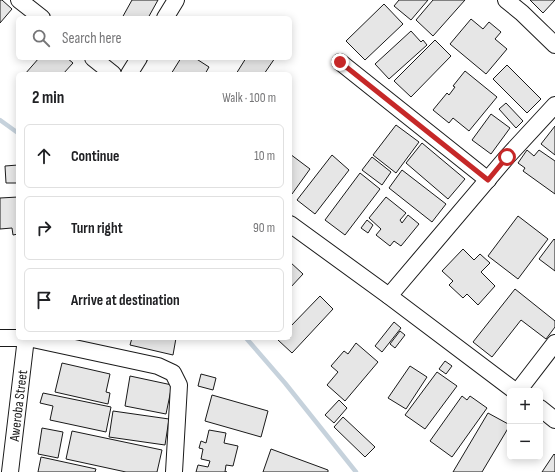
<!DOCTYPE html>
<meta charset="utf-8">
<style>
:root{--surface:#fff;--page:#f6f6f6;--text:#202124;--muted:#757577;--line:#e0e0e0}
body{margin:0;font-family:"Sofia Sans Condensed",sans-serif;background:var(--page);color:var(--text)}
.controls{position:absolute;right:12px;bottom:12px;display:grid;overflow:hidden;border-radius:6px;box-shadow:0 2px 10px #0003}
.controls button{width:36px;height:36px;display:grid;place-items:center;padding:0;border:0;border-bottom:1px solid var(--line);background:var(--surface);color:var(--text);font:20px sans-serif}
.stop{position:absolute;width:12px;height:12px;margin:-9px;border:3px solid #c62828;border-radius:50%;background:#fff}
.stop.end{background:#c62828;border-color:#fff;box-shadow:0 1px 4px #0008}
.list{margin:0;padding:0;list-style:none}
h2{display:flex;justify-content:space-between;align-items:center;height:52px;margin:0;padding:0 16px;font-size:17px}
h2 small{font-size:13px;font-weight:400;color:var(--muted)}
.list li{display:grid;grid-template-columns:26px 1fr auto;gap:12px;align-items:center;box-sizing:border-box;height:64px;margin:0 8px 8px;padding:0 8px;border:1px solid var(--line);border-radius:6px}
.list b{display:block;font-size:15px;white-space:nowrap}
.list em{font-size:13px;font-style:normal;color:var(--muted)}
.icon{flex:none;width:22px;height:22px;fill:none;stroke:currentColor;stroke-width:2;stroke-linecap:round;stroke-linejoin:round}
.map{position:relative;flex:none;width:555px;height:472px;overflow:hidden}
.search{position:absolute;background:var(--surface);box-shadow:0 2px 10px #0003;left:16px;top:16px;width:276px;height:44px;display:flex;align-items:center;gap:10px;box-sizing:border-box;padding:0 14px;border-radius:6px;color:var(--muted);font-size:15px}
.panel{position:absolute;background:var(--surface);box-shadow:0 2px 10px #0003;left:16px;top:72px;width:276px;height:268px;border-radius:6px}
.map>svg:first-child{display:block}
</style>
<div class="map">
<svg width="555" height="472" viewBox="0 0 555 472">
<rect width="100%" height="100%" fill="#fff"/>
<g fill="none" stroke-linecap="round" stroke-linejoin="round">
<!-- stream -->
<g stroke="#c6d2dc" stroke-width="4.5">
<path d="M0,120L18,133"/>
<path d="M246,338L285,383L356,472"/>
</g>
</g>
<!-- building -->
<g fill="#e6e6e6" stroke="#1a1a1a">
<path d="M0,0H2L12,9L0,23Z"/>
<path d="M132,0H158L148,18H122Z"/>
<path d="M399,0H428L411,20L394,6Z"/>
<path d="M433,0H465L433,36L416,20Z"/>
<path d="M530,0H555L543,13Z"/>
<path d="M384,4L403,24L365,60L346,41Z"/>
<path d="M471,19L483,29L489,22L501,32L495,39L507,49L486,74L450,44Z"/>
<path d="M411,31L421,42L423,40L427,45L389,79L375,64Z"/>
<path d="M435,40L451,56L411,97L394,81Z"/>
<path d="M39,58H67L73,63L63,74H25Z"/>
<path d="M181,58H195L209,67L205,74H171Z"/>
<path d="M246,58H275L264,74H236Z"/>
<path d="M507,65L541,99L527,113L493,79Z"/>
<path d="M465,71L497,97L469,131L453,118L449,123L433,110L447,93L449,95L455,87L453,86Z"/>
<path d="M506,103L523,121L516,128L499,109Z"/>
<path d="M491,114L510,128L491,154L472,140Z"/>
<path d="M396,125L419,142L396,173L373,155Z"/>
<path d="M555,126V155L541,144Z"/>
<path d="M422,143L465,179L448,199L406,163Z"/>
<path d="M527,150L534,156L539,150L555,161V194L523,171L525,168L518,163Z"/>
<path d="M290,154L310,169L292,194L290,192Z"/>
<path d="M332,155L349,170L315,214L297,200Z"/>
<path d="M372,157L391,172L382,185L362,170Z"/>
<path d="M18,165V183H6L5,166Z"/>
<path d="M402,170L446,204L432,222L389,188Z"/>
<path d="M360,173L380,189L345,235L325,220Z"/>
<path d="M18,197V234L13,235L12,228L0,229V198Z"/>
<path d="M386,197L406,213L400,220L402,223L408,215L419,224L401,246L394,241L390,246L376,235L381,229L369,218Z"/>
<path d="M518,216L548,239L518,279L488,256Z"/>
<path d="M367,220L373,225L368,233L361,228Z"/>
<path d="M554,239L555,240V271L539,259Z"/>
<path d="M463,249L474,260L480,254L490,263L481,272L495,286L478,305L467,294L463,298L449,285L453,281L442,271Z"/>
<path d="M290,262L303,274L290,288Z"/>
<path d="M515,289L555,321V327L546,339L521,320L492,357L473,342Z"/>
<path d="M320,296L333,309L292,353L278,340L280,338H290V327Z"/>
<path d="M394,322L401,328L382,352L375,346Z"/>
<path d="M400,331L405,335L395,348L390,344Z"/>
<path d="M132,338H176L173,355L130,345Z"/>
<path d="M356,343L378,362L345,401L327,385L338,372L331,366L344,351L348,354Z"/>
<path d="M445,361L452,366L446,374L439,369Z"/>
<path d="M62,363L110,374L106,392L110,393L108,404L55,392Z"/>
<path d="M410,366L427,377L406,409L388,398Z"/>
<path d="M437,372L457,386L425,429L405,415Z"/>
<path d="M201,374L216,378L213,390L198,386Z"/>
<path d="M130,376L172,385L166,414L125,406Z"/>
<path d="M43,393L111,407L106,432L50,420L53,406L40,403Z"/>
<path d="M212,395L268,411L261,437L205,421Z"/>
<path d="M462,396L467,400L470,396L487,408L452,457L430,441Z"/>
<path d="M339,400L347,408L334,423L325,415Z"/>
<path d="M113,411L169,419L165,445L109,437Z"/>
<path d="M488,413L510,425L482,472H453Z"/>
<path d="M343,417L375,447L365,457L334,427Z"/>
<path d="M42,428L63,432L58,458L38,454Z"/>
<path d="M209,430L226,433L224,443L238,446L233,466L226,465L225,472H227H196L198,465L208,467L210,461L201,459L203,449L199,448L201,441L206,443Z"/>
<path d="M72,431L162,450L157,472H126L66,459Z"/>
<path d="M271,449L328,470V472H263Z"/>
<path d="M554,454L555,455V472H542Z"/>
<path d="M41,457L96,469L95,472H38Z"/>
</g>
<g fill="none" stroke-linecap="round" stroke-linejoin="round">
<defs>
<g id="minor">
<path d="M19,0L42,18"/>
<path d="M506,0L522,13L555,45"/>
<path d="M165,18L176,0"/>
<path d="M93,58L113,74"/>
<path d="M340,62L488,180"/>
<path d="M129,74L139,58"/>
<path d="M290,224L389,296L515,391"/>
<path d="M389,296L507,157L555,105"/>
<path d="M0,338H18"/>
<path d="M28,338L158,366L173,373L179,385L174,472"/>
<path d="M518,391L555,343"/>
<path d="M540,408L555,420"/>
<path id="s1" d="M10,472L26,338"/>
</g>
</defs>
<!-- minor casing -->
<use href="#minor" stroke="#1a1a1a" stroke-width="18"/>
<!-- minor -->
<use href="#minor" stroke="#fff" stroke-width="16"/>
</g>
<g fill="none" stroke-linecap="round" stroke-linejoin="round">
<!-- route -->
<path stroke="#c62828" stroke-width="5" d="M340,62L488,180L507,157"/>
</g>
<g text-anchor="middle" dominant-baseline="central" stroke-width="3" stroke-linejoin="round" paint-order="stroke">
<!-- street labels -->
<g font-size="14" fill="#1a1a1a" stroke="#fff">
<text stroke="none"><textPath href="#s1" startOffset="67">Aweroba Street</textPath></text>
</g>
</g>
</svg>
<div class="controls">
<button>+</button>
<button>−</button>
</div>
<div class="stop" style="left:507px;top:157px"></div>
<div class="stop end" style="left:340px;top:62px"></div>
<div class="search"><svg class="icon" aria-label="search" viewBox="0 0 24 24"><circle cx="10" cy="10" r="6"/><path d="M15 15l6 6"/></svg>Search here</div>
<section class="panel">
<h2>2 min<small>Walk · 100 m</small></h2>
<ul class="list">
<li><svg class="icon" aria-label="ahead" viewBox="0 0 24 24"><path d="M12 20V5M6 11l6-6 6 6"/></svg><div><b>Continue</b></div><em>10 m</em></li>
<li><svg class="icon" aria-label="right" viewBox="0 0 24 24"><path d="M7 20v-9h11M14 6l5 5-5 5"/></svg><div><b>Turn right</b></div><em>90 m</em></li>
<li><svg class="icon" aria-label="arrive" viewBox="0 0 24 24"><path d="M6 21V4h12l-3 4 3 4H6"/></svg><div><b>Arrive at destination</b></div></li>
</ul>
</section>
</div>
